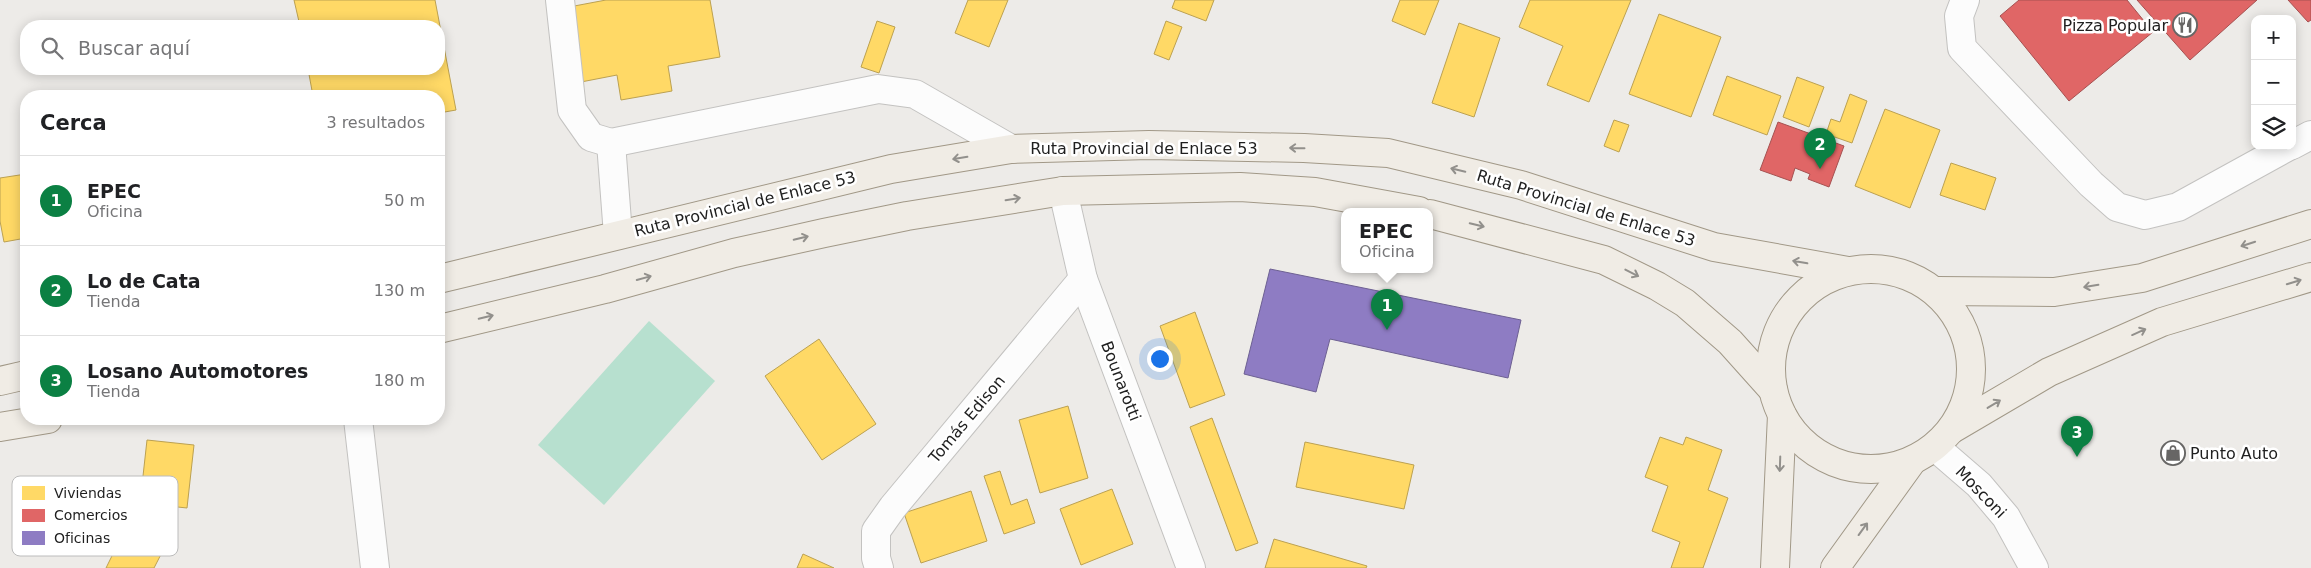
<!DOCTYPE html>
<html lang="es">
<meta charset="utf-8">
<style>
:root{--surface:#fff;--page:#f6f6f6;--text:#202124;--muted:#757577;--line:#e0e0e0;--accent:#0b8043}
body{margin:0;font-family:"DejaVu Sans",sans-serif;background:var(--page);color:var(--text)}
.controls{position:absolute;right:15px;top:15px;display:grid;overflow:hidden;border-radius:10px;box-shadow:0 2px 12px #0003}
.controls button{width:45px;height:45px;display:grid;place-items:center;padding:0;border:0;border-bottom:1px solid var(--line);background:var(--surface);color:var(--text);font:25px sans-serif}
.you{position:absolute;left:1159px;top:358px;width:18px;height:18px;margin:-12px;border:4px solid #fff;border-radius:50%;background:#1a73e8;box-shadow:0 0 0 8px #1a73e833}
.badge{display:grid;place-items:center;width:32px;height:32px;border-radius:50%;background:var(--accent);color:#fff;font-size:16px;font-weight:700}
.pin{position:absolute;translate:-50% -41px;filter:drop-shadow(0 1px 2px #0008)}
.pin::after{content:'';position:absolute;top:26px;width:18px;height:15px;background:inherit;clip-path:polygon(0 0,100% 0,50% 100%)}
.popup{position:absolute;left:1341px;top:208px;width:92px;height:65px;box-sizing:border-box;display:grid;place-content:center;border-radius:10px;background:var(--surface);filter:drop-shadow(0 1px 4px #0005);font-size:16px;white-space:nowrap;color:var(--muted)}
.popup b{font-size:19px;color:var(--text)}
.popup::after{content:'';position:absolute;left:50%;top:100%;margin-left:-10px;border:10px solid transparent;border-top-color:var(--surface)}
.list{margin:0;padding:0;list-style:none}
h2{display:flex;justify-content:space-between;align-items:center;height:65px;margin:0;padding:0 20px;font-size:21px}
h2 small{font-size:16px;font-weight:400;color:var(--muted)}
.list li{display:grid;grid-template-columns:32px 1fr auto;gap:15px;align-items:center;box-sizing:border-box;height:90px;padding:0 20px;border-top:1px solid var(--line)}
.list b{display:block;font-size:19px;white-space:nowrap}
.list p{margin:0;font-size:16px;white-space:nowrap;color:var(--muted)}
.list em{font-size:16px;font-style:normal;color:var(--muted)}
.icon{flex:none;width:28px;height:28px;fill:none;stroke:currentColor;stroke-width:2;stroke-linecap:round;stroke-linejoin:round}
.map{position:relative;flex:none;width:2311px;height:568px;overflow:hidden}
.search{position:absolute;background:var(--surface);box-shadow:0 2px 12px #0003;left:20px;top:20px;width:425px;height:55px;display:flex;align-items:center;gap:12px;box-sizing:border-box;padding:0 18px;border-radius:20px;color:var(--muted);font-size:19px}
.panel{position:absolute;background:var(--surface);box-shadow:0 2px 12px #0003;left:20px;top:90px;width:425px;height:335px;border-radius:20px}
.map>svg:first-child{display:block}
</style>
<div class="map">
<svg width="2311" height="568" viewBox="0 0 2311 568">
<rect width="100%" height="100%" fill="#edebe8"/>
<!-- pitch -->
<path fill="#b7e0cf" d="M649,321L715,381L604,505L538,445Z"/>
<!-- homes -->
<g fill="#ffd966" stroke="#bca151">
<path d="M294,0H435L456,110L439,113V96H313L308,69H439V26H300Z"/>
<path d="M606,0H710L720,57L668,66L672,91L621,100L617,75L581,82L569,7Z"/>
<path d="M968,0H1008L989,47L955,33Z"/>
<path d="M1175,0H1214L1206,21L1172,8Z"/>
<path d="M1400,0H1439L1425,35L1392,21Z"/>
<path d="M1530,0H1631L1589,102L1547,85L1563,46L1519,27Z"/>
<path d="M1659,14L1721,37L1691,117L1629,94Z"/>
<path d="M877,21L895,27L879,73L861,67Z"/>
<path d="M1166,21L1182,27L1169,60L1154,54Z"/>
<path d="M1459,23L1500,38L1474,117L1432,103Z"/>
<path d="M1727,76L1781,96L1767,135L1713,115Z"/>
<path d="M1797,77L1824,87L1809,127L1783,117Z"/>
<path d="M1850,94L1867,101L1852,143L1826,134L1831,119L1840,122Z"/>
<path d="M1885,109L1940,130L1910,208L1855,186Z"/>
<path d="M1614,120L1629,125L1619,152L1604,146Z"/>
<path d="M1951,163L1996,178L1985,210L1940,195Z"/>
<path d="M26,174V238L4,242L0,221V178Z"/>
<path d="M1195,312L1225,395L1190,408L1160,326Z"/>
<path d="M819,339L876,424L822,460L765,376Z"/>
<path d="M1068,406L1088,478L1040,493L1019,420Z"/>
<path d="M1212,418L1258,543L1236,551L1190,427Z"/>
<path d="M1660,437L1683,445L1686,437L1722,450L1708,490L1728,498L1703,568H1671L1680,542L1652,531L1668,486L1645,477Z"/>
<path d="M147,440L194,445L187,508L140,503Z"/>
<path d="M1305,442L1414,465L1404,509L1296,487Z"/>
<path d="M1000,471L1011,505L1027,499L1035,523L1004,534L984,476Z"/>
<path d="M1112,489L1133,544L1081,565L1060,509Z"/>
<path d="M971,491L987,541L921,563L904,513Z"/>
<path d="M136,507L175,527L154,568H106Z"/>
<path d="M1274,539L1367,566L1366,568H1265Z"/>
<path d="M803,554L834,568H797Z"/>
</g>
<!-- shops -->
<g fill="#e06666" stroke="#a65151">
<path d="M2019,0H2127L2153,32L2069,101L2000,16Z"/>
<path d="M2137,0H2257L2190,60Z"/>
<path d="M2288,0H2311V20L2308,22Z"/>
<path d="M1778,122L1844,146L1829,187L1808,179L1810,174L1795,168L1791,181L1760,170Z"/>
</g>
<!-- offices -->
<path fill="#8e7cc3" stroke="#6d6092" d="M1270,269L1521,320L1508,378L1330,339L1316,392L1244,374Z"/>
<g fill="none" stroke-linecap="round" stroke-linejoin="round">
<defs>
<g id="minor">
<path d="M560,0L572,110L591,137L611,143L878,89L915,94L1011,149"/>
<path d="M1965,0L1959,16L1962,48L2091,184L2117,207L2145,215L2178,207L2289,146"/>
<path d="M611,143L618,235"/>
<path d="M2292,145L2311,135"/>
<path d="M1063,191L1083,279L1191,568"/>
<path d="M358,419L375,568"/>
<path d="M1935,447L1979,485L2006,517L2034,568"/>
<path d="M879,568L876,558V531L893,507L1083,279"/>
</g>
<g id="major">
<path d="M1430,214L1604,260L1657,286L1685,303L1730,342L1773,390"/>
<circle cx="1871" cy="369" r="100"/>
<path d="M439,279L891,169L1011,149L1149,145L1304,148L1388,153L1521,185L1714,247L1848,271"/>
<path d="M1937,291L2054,292L2142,278L2311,224"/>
<path d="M439,329L605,289L734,253L824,233L907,216L1063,191L1240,187L1315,192L1419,211"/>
<path d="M0,381L26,375"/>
<path d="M0,427L48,419"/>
<path d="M1952,429L2049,372L2162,322L2311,277"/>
<path d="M1775,568L1782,415"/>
<path d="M1835,568L1912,461"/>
</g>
</defs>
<!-- minor casing -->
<use href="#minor" stroke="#c3c2c0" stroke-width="30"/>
<!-- major casing -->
<use href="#major" stroke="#a19887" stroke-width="30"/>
<!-- minor -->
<use href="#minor" stroke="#fcfcfc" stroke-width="28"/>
<!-- major -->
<use href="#major" stroke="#f0ece5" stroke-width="28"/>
</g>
<!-- one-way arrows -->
<defs><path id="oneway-shaft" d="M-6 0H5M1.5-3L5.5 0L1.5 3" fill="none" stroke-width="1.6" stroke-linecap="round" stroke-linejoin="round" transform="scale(1.25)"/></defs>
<g stroke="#92908c">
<use href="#oneway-shaft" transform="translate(1297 148) rotate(-179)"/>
<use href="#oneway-shaft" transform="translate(960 158) rotate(171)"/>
<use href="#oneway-shaft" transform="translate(1458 170) rotate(-167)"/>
<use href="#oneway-shaft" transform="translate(1013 199) rotate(-9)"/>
<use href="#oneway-shaft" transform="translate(1477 225) rotate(14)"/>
<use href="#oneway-shaft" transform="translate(801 238) rotate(-13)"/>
<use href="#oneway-shaft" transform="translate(2248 244) rotate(162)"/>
<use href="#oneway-shaft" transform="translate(1800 262) rotate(-170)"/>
<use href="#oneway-shaft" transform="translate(1632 273) rotate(27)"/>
<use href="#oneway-shaft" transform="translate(644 278) rotate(-15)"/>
<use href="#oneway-shaft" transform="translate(2294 282) rotate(-17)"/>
<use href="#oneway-shaft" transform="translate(2091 286) rotate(171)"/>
<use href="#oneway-shaft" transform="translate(486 317) rotate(-13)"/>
<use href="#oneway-shaft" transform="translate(2139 332) rotate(-24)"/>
<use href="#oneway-shaft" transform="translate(1994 404) rotate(-31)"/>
<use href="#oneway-shaft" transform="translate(1780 464) rotate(92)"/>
<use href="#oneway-shaft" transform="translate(1863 529) rotate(-54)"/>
</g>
<!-- icons -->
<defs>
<symbol id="restaurant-ring" viewBox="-11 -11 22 22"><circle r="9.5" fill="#fff" stroke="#676665" stroke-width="1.5"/><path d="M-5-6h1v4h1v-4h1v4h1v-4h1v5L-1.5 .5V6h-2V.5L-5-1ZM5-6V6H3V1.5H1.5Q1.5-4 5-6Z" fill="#676665"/></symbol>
<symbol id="shop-ring" viewBox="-11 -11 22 22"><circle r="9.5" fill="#fff" stroke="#676665" stroke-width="1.5"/><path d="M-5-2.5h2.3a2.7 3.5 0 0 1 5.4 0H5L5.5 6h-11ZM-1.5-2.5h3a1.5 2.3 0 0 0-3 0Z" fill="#676665"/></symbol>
</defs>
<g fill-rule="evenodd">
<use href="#restaurant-ring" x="2171" y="11" width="28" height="28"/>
<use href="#shop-ring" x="2159" y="439" width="28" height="28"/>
</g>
<g text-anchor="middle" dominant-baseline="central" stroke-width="5" stroke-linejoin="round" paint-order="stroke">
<!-- poi labels -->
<g font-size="16" fill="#1f1f1f" stroke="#fff" text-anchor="end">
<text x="2168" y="25">Pizza Popular</text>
<text x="2190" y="453" text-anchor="start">Punto Auto</text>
</g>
<!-- street labels -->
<g font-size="16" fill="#1f1f1f" stroke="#fff">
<text x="1144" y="148">Ruta Provincial de Enlace 53</text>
<text transform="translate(745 204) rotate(-14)">Ruta Provincial de Enlace 53</text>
<text transform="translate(1586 208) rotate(17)">Ruta Provincial de Enlace 53</text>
<text transform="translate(1121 381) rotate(69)">Bounarotti</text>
<text transform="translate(967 419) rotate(-50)">Tomás Edison</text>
<text transform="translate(1981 492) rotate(46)">Mosconi</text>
</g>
</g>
<!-- legend -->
<rect x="12" y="476" width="166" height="80" rx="8" fill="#fff" stroke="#bcbcbc" stroke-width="1"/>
<rect x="22" y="486" width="23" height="14" fill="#ffd966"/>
<rect x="22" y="509" width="23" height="13" fill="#e06666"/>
<rect x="22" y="531" width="23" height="14" fill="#8e7cc3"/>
<g font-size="14" fill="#1f1f1f">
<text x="54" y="498">Viviendas</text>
<text x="54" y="520">Comercios</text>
<text x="54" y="543">Oficinas</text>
</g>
</svg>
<div class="controls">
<button>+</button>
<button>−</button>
<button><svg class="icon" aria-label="layers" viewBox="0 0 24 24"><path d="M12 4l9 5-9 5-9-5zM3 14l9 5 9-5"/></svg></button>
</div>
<div class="you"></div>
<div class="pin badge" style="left:1387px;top:330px">1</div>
<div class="popup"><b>EPEC</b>Oficina</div>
<div class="pin badge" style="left:1820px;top:169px">2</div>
<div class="pin badge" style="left:2077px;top:457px">3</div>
<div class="search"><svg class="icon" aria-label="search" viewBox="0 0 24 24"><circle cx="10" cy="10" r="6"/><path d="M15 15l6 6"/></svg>Buscar aquí</div>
<section class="panel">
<h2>Cerca<small>3 resultados</small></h2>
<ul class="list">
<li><span class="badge">1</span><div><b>EPEC</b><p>Oficina</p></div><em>50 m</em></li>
<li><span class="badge">2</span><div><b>Lo de Cata</b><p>Tienda</p></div><em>130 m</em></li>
<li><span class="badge">3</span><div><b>Losano Automotores</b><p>Tienda</p></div><em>180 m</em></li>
</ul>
</section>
</div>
